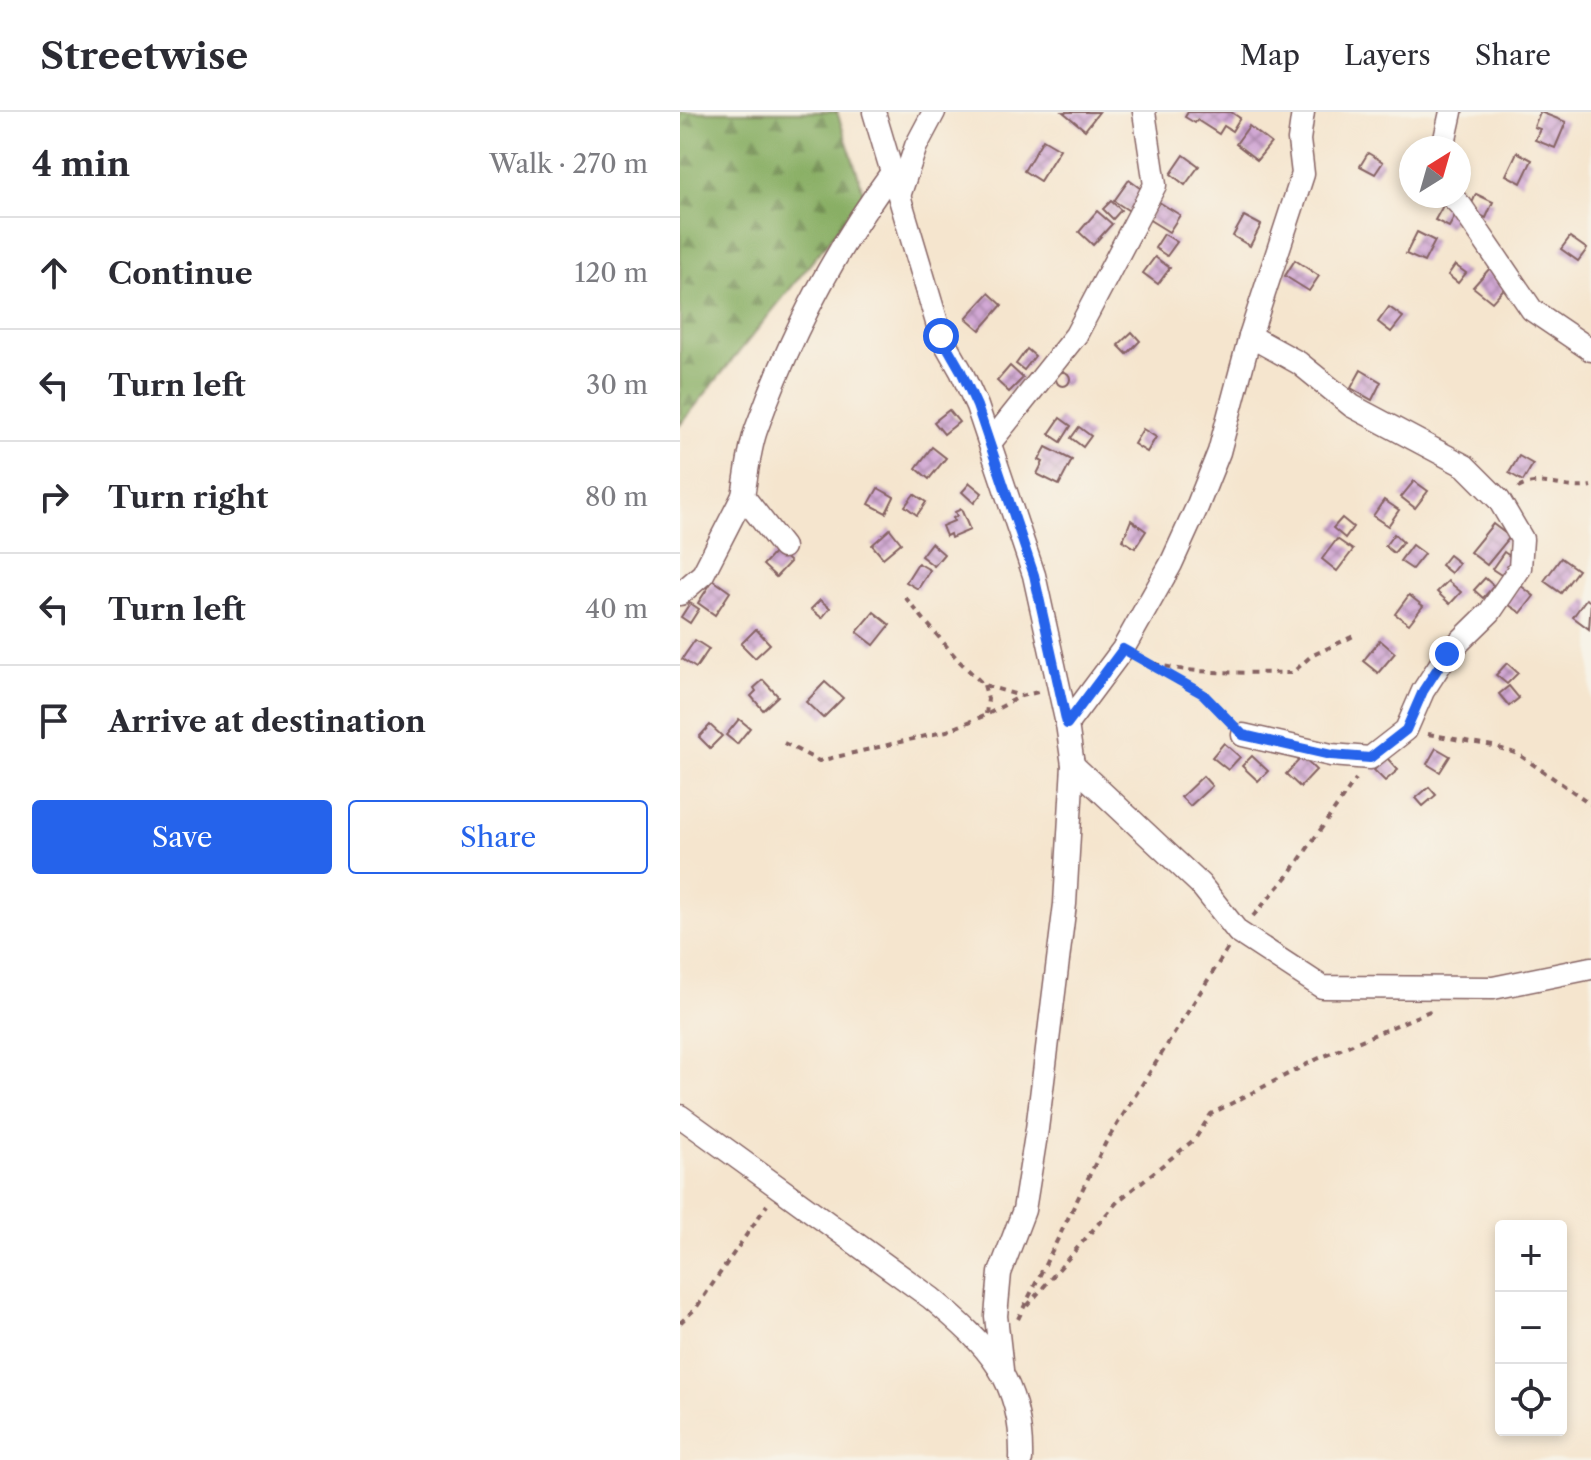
<!DOCTYPE html>
<meta charset="utf-8">
<style>
:root{--surface:#fff;--page:#f7f7f7;--text:#2b2b33;--muted:#7c7c81;--line:#e1e1e2;--accent:#2563eb}
body{margin:0;font-family:"Libre Caslon Text",serif;background:var(--page);color:var(--text)}
.controls{position:absolute;right:24px;bottom:24px;display:grid;overflow:hidden;border-radius:8px;box-shadow:0 4px 12px #0003}
.controls button{width:72px;height:72px;display:grid;place-items:center;padding:0;border:0;border-bottom:2px solid var(--line);background:var(--surface);color:var(--text);font:40px sans-serif}
.compass{position:absolute;left:719px;top:24px;width:72px;height:72px;border-radius:50%;background:var(--surface);box-shadow:0 4px 12px #0003;rotate:37deg}
.stop{position:absolute;width:24px;height:24px;margin:-18px;border:6px solid #2563eb;border-radius:50%;background:#fff}
.stop.end{background:#2563eb;border-color:#fff;box-shadow:0 2px 8px #0008}
.list{margin:0;padding:0;list-style:none}
h2{display:flex;justify-content:space-between;align-items:center;height:104px;margin:0;padding:0 32px;font-size:34px}
h2 small{font-size:26px;font-weight:400;color:var(--muted)}
.list li{display:grid;grid-template-columns:52px 1fr auto;gap:24px;align-items:center;box-sizing:border-box;height:112px;padding:0 32px;border-top:2px solid var(--line)}
.list b{display:block;font-size:30px;white-space:nowrap}
.list em{font-size:26px;font-style:normal;color:var(--muted)}
.actions{display:flex;gap:16px;padding:24px 32px}
.actions a{flex:1;padding:18px 0;border:2px solid var(--accent);border-radius:8px;text-align:center;font-size:28px;color:var(--accent)}
.actions .main{background:var(--accent);color:#fff}
.icon{flex:none;width:44px;height:44px;fill:none;stroke:currentColor;stroke-width:2;stroke-linecap:round;stroke-linejoin:round}
.map{position:relative;flex:none;width:911px;height:1348px;overflow:hidden}
header{display:flex;align-items:center;gap:48px;box-sizing:border-box;height:112px;padding:0 40px;background:var(--surface);border-bottom:2px solid var(--line)}
header strong{font-size:38px}
nav{display:flex;gap:44px;margin-inline-start:auto;font-size:28px}
main{display:flex}
aside{flex:1;background:var(--surface)}
.map>svg:first-child{display:block}
</style>
<header>
<strong>Streetwise</strong>
<nav><a>Map</a><a>Layers</a><a>Share</a></nav>
</header>
<main>
<aside>
<h2>4 min<small>Walk · 270 m</small></h2>
<ul class="list">
<li><svg class="icon" aria-label="ahead" viewBox="0 0 24 24"><path d="M12 20V5M6 11l6-6 6 6"/></svg><div><b>Continue</b></div><em>120 m</em></li>
<li><svg class="icon" aria-label="left" viewBox="0 0 24 24"><path d="M17 20v-9H6M10 6l-5 5 5 5"/></svg><div><b>Turn left</b></div><em>30 m</em></li>
<li><svg class="icon" aria-label="right" viewBox="0 0 24 24"><path d="M7 20v-9h11M14 6l5 5-5 5"/></svg><div><b>Turn right</b></div><em>80 m</em></li>
<li><svg class="icon" aria-label="left" viewBox="0 0 24 24"><path d="M17 20v-9H6M10 6l-5 5 5 5"/></svg><div><b>Turn left</b></div><em>40 m</em></li>
<li><svg class="icon" aria-label="arrive" viewBox="0 0 24 24"><path d="M6 21V4h12l-3 4 3 4H6"/></svg><div><b>Arrive at destination</b></div></li>
</ul>
<div class="actions"><a class="main">Save</a><a>Share</a></div>
</aside>
<div class="map">
<svg width="911" height="1348" viewBox="0 0 911 1348">
<defs>
<pattern id="forest-firs" width="22" height="20" patternUnits="userSpaceOnUse" patternTransform="scale(2)"><rect width="22" height="20" fill="#89af65"/><path d="M5 1l3.5 6h-7zM16 11l3.5 6h-7z" fill="#728e53"/></pattern>
<pattern id="building-cross-hatch" width="8" height="8" patternUnits="userSpaceOnUse" patternTransform="scale(2)"><rect width="8" height="8" fill="#d1a8d4"/><path d="M0 0l8 8M0 8l8-8" fill="none" stroke="#ac88ac"/></pattern>
</defs>
<rect width="100%" height="100%" fill="#f7f3e8"/>
<filter id="ink" filterUnits="userSpaceOnUse"><feTurbulence type="fractalNoise" baseFrequency=".0125" numOctaves="2"/><feDisplacementMap in="SourceGraphic" scale="16" xChannelSelector="R" yChannelSelector="G"/><feConvolveMatrix kernelMatrix="1 2 1 2 8 2 1 2 1" color-interpolation-filters="sRGB"/></filter>
<filter id="wash" filterUnits="userSpaceOnUse"><feTurbulence type="fractalNoise" baseFrequency=".006" numOctaves="4" result="noise"/><feDisplacementMap in="SourceGraphic" scale="32" xChannelSelector="R" yChannelSelector="G"/><feGaussianBlur stdDeviation="1.8" result="paint"/><feColorMatrix in="noise" values="0 0 0 0 0 0 0 0 0 0 0 0 0 0 0 0 0 1.4 0 .05"/><feComposite in="paint" operator="in"/></filter>
<g filter="url(#wash)">
<rect width="100%" height="100%" fill="#f5e5ce"/>
<!-- forest -->
<path fill="url(#forest-firs)" stroke="#6a6748" stroke-width="2" d="M0,0H157L185,84L0,313Z"/>
<g id="blocks">
<!-- building -->
<g fill="url(#building-cross-hatch)">
<path d="M383,0H419L405,18Z"/>
<path d="M508,0H551L560,6L552,19L544,14L539,22L517,8L515,11L505,5Z"/>
<path d="M860,0L886,10L875,36L855,28L860,17L854,15Z"/>
<path d="M569,14L591,31L577,48L556,32Z"/>
<path d="M363,27L380,37L360,69L344,59Z"/>
<path d="M837,40L852,48L841,71L826,63Z"/>
<path d="M688,41L703,50L695,62L680,54Z"/>
<path d="M504,43L519,54L505,73L491,62Z"/>
<path d="M449,68L465,80L451,100L434,89Z"/>
<path d="M796,82L813,90L806,106L789,98Z"/>
<path d="M431,89L441,98L433,107L423,97Z"/>
<path d="M479,90L500,103L489,120L468,107Z"/>
<path d="M765,90L779,97L769,115L755,108Z"/>
<path d="M417,99L432,112L413,133L399,120Z"/>
<path d="M564,104L581,113L570,134L553,124Z"/>
<path d="M737,120L755,129L744,150L726,142Z"/>
<path d="M484,122L497,130L487,144L475,136Z"/>
<path d="M890,125L907,137L898,149L881,137Z"/>
<path d="M475,145L490,156L478,172L463,161Z"/>
<path d="M615,148L639,164L629,179L605,164Z"/>
<path d="M775,153L786,161L778,171L768,163Z"/>
<path d="M811,155L829,171L812,190L793,175Z"/>
<path d="M309,181L322,193L300,218L286,206Z"/>
<path d="M709,195L723,205L711,220L698,210Z"/>
<path d="M452,220L460,229L447,242L438,233Z"/>
<path d="M347,237L355,244L344,258L336,252Z"/>
<path d="M330,254L343,266L329,280L317,269Z"/>
<path d="M681,258L701,270L692,288L671,276Z"/>
<circle cx="383" cy="267" r="7"/>
<path d="M269,298L279,310L264,322L254,310Z"/>
<path d="M380,306L391,314L381,330L369,322Z"/>
<path d="M399,315L411,324L403,335L391,326Z"/>
<path d="M463,317L476,325L467,340L454,332Z"/>
<path d="M252,335L266,346L249,367L236,356Z"/>
<path d="M366,335L392,348L379,373L357,362L363,350L359,348Z"/>
<path d="M839,344L853,352L843,369L829,361Z"/>
<path d="M734,369L748,379L735,396L721,385Z"/>
<path d="M290,371L302,381L294,391L282,380Z"/>
<path d="M198,376L214,385L206,401L189,392Z"/>
<path d="M234,382L246,390L237,403L225,394Z"/>
<path d="M704,388L719,398L708,414L693,404Z"/>
<path d="M281,397L290,418L271,426L270,422L266,424L262,414L274,409L273,406L277,404L275,400Z"/>
<path d="M662,406L673,415L665,426L653,416Z"/>
<path d="M451,408L466,419L455,436L443,428Z"/>
<path d="M813,412L830,425L807,453L790,440Z"/>
<path d="M210,417L221,431L203,446L192,433Z"/>
<path d="M714,422L723,430L714,441L705,434Z"/>
<path d="M657,427L673,438L657,459L642,447Z"/>
<path d="M251,431L264,442L254,454L241,444Z"/>
<path d="M732,433L744,442L732,457L720,449Z"/>
<path d="M97,438L110,450L96,465L83,453Z"/>
<path d="M824,440L837,449L826,466L812,457Z"/>
<path d="M769,443L779,451L771,461L761,453Z"/>
<path d="M881,446L898,458L881,481L864,469Z"/>
<path d="M238,451L250,458L238,477L226,470Z"/>
<path d="M805,466L814,474L803,486L794,478Z"/>
<path d="M33,468L50,480L35,503L18,491Z"/>
<path d="M768,469L781,480L770,492L757,480Z"/>
<path d="M840,473L854,484L841,501L826,491Z"/>
<path d="M729,483L743,494L729,512L715,502Z"/>
<path d="M906,487L911,490L909,517L893,505Z"/>
<path d="M140,488L150,496L142,506L131,497Z"/>
<path d="M10,491L19,497L10,511L1,505Z"/>
<path d="M194,500L210,513L194,533L177,520Z"/>
<path d="M76,517L90,532L75,546L61,532Z"/>
<path d="M15,528L29,537L16,556L2,547Z"/>
<path d="M700,528L715,541L698,561L683,549Z"/>
<path d="M827,551L838,561L827,572L816,563Z"/>
<path d="M83,568L98,584L83,598L71,584L76,579L74,576Z"/>
<path d="M145,570L163,586L143,606L126,590Z"/>
<path d="M829,574L839,586L829,594L819,582Z"/>
<path d="M59,607L70,616L57,632L46,623Z"/>
<path d="M30,613L42,624L30,636L19,625Z"/>
<path d="M544,631L560,645L548,658L532,645Z"/>
<path d="M756,636L770,644L760,660L747,652Z"/>
<path d="M572,644L588,659L578,669L562,654Z"/>
<path d="M622,645L636,658L620,675L606,662Z"/>
<path d="M707,646L718,658L705,669L694,658Z"/>
<path d="M523,664L532,674L510,694L501,685Z"/>
<path d="M749,675L756,683L743,694L736,686Z"/>
</g>
</g>
</g>
<g filter="url(#ink)">
<use href="#blocks" fill-opacity="0" stroke="#866464" stroke-width="2"/>
<g fill="none" stroke-linecap="round" stroke-linejoin="round">
<defs>
<g id="minor">
<path d="M194,0L261,224L281,259L297,294L354,463L387,612L393,653L385,792L357,1017L344,1098L320,1161L316,1204L322,1258"/>
<path d="M763,36L771,0"/>
<path d="M220,81L236,34L254,0"/>
<path d="M771,84L781,94L852,198L911,238"/>
<path d="M310,331L396,223L475,73L464,0"/>
<path d="M103,435L63,384C67,362 69,338 76,318C109,226 155,137 213,59"/>
<path d="M0,482L23,462L63,384"/>
<path d="M387,612L443,537L491,452L517,395L539,340L570,224L623,62L619,28L623,0"/>
<path d="M563,623L651,643L690,646L726,618L743,579L767,542L810,500L840,456L842,427L819,388L785,354L672,294L619,251L570,224"/>
<path d="M393,653L520,772L558,820L642,875L813,876L911,856"/>
<path d="M0,1004L251,1186C309,1235 343,1268 341,1348"/>
</g>
</defs>
<!-- minor casing -->
<use href="#minor" stroke="#866464" stroke-width="25"/>
<!-- path -->
<g stroke="#866464" stroke-width="4" stroke-dasharray="6 6" stroke-linecap="butt">
<path d="M838,376C863,362 885,380 911,374"/>
<path d="M225,485L279,549L304,573L341,584"/>
<path d="M463,547C496,564 574,560 612,561L631,544L678,522"/>
<path d="M475,554L504,574L523,582L548,607"/>
<path d="M304,573L308,587L306,602"/>
<path d="M748,622L813,634L838,642L911,692"/>
<path d="M104,631L139,649L267,619L306,603L341,584L358,580"/>
<path d="M573,804L608,764L676,667"/>
<path d="M347,1194L438,1089L515,1027L531,1002L635,948L752,898"/>
<path d="M338,1207L426,1030L548,836"/>
<path d="M0,1211L16,1196L87,1093"/>
</g>
<!-- minor -->
<use href="#minor" stroke="#fff" stroke-width="22"/>
</g>
</g>
<g fill="none" stroke-linecap="round" stroke-linejoin="round" filter="url(#ink)">
<!-- route -->
<path stroke="#2563eb" stroke-width="10" d="M261,224L281,259L297,294L354,463L387,612L443,537L523,582L563,623L651,643L690,646L726,618L743,579L767,542"/>
</g>
</svg>
<div class="controls">
<button>+</button>
<button>−</button>
<button><svg class="icon" aria-label="locate" viewBox="0 0 24 24"><circle cx="12" cy="12" r="6"/><path d="M12 2v4M12 18v4M2 12h4M18 12h4"/></svg></button>
</div>
<svg class="compass" viewBox="-18 -18 36 36"><path d="M0-13l5 13h-10z" fill="#e53935"/><path d="M0 13l5-13h-10z" fill="#7c7c81"/></svg>
<div class="stop" style="left:261px;top:224px"></div>
<div class="stop end" style="left:767px;top:542px"></div>
</div>
</main>
